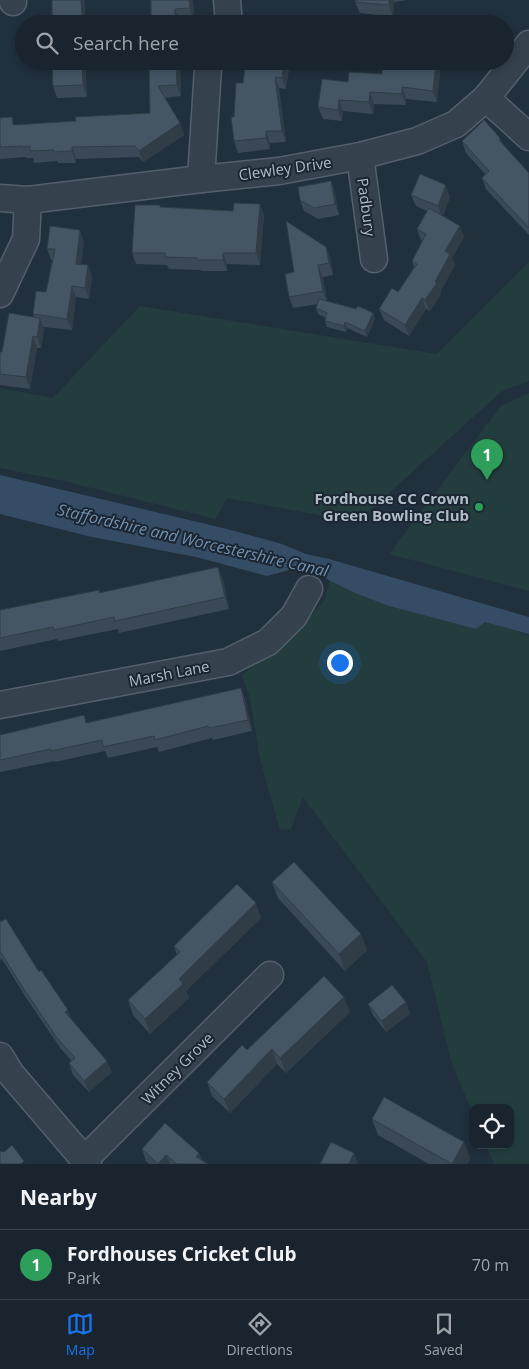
<!DOCTYPE html>
<style>
:root{--surface:#19242e;--page:#26303a;--text:#f1f3f6;--muted:#9fa4aa;--line:#37414a;--accent:#1a73e8}
body{margin:0;font-family:"Open Sans",sans-serif;background:var(--page);color:var(--text)}
.controls{position:absolute;right:15px;bottom:15px;display:grid;overflow:hidden;border-radius:10px;box-shadow:0 2px 8px #0003}
.controls button{width:45px;height:45px;display:grid;place-items:center;padding:0;border:0;border-bottom:1px solid var(--line);background:var(--surface);color:var(--text);font:25px sans-serif}
.you{position:absolute;left:339px;top:662px;width:18px;height:18px;margin:-12px;border:4px solid #fff;border-radius:50%;background:#1a73e8;box-shadow:0 0 0 8px #1a73e833}
.badge{display:grid;place-items:center;width:32px;height:32px;border-radius:50%;background:var(--accent);color:#fff;font-size:16px;font-weight:700}
.pin{position:absolute;translate:-50% -41px;filter:drop-shadow(0 1px 2px #0008)}
.pin::after{content:'';position:absolute;top:26px;width:18px;height:15px;background:inherit;clip-path:polygon(0 0,100% 0,50% 100%)}
.list{margin:0;padding:0;list-style:none}
h2{display:flex;justify-content:space-between;align-items:center;height:65px;margin:0;padding:0 20px;font-size:21px}
h2 small{font-size:16px;font-weight:400;color:var(--muted)}
.list li{display:grid;grid-template-columns:32px 1fr auto;gap:15px;align-items:center;box-sizing:border-box;height:70px;padding:0 20px;border-top:1px solid var(--line)}
.list b{display:block;font-size:19px;white-space:nowrap}
.list p{margin:0;font-size:16px;white-space:nowrap;color:var(--muted)}
.list em{font-size:16px;font-style:normal;color:var(--muted)}
.icon{flex:none;width:28px;height:28px;fill:none;stroke:currentColor;stroke-width:2;stroke-linecap:round;stroke-linejoin:round}
.map{position:relative;flex:none;width:529px;height:1164px;overflow:hidden}
.search{position:absolute;background:var(--surface);box-shadow:0 2px 8px #0003;left:15px;right:15px;top:15px;height:55px;display:flex;align-items:center;gap:12px;box-sizing:border-box;padding:0 18px;border-radius:28px;color:var(--muted);font-size:19px}
.sheet{height:135px;background:var(--surface)}
nav{display:flex;justify-content:space-around;align-items:center;box-sizing:border-box;height:70px;border-top:1px solid var(--line);background:var(--surface);font-size:14px;color:var(--muted)}
nav a{display:grid;justify-items:center;gap:2px}
nav .on{color:var(--accent)}
.map>svg:first-child{display:block}
</style>
<div class="map">
<svg width="529" height="1164" viewBox="0 0 529 1164">
<rect width="100%" height="100%" fill="#21303d"/>
<!-- green -->
<g fill="#233d3e">
<path d="M529,262V381L502,391L357,522L227,498L216,519L60,480L0,468V388L53,398L140,306L437,354Z"/>
<path d="M529,393V591L389,554L501,406Z"/>
<path d="M330,581L355,593L389,606L476,629L485,622L529,634V1164H494L486,1145H510V1108H473V1114L451,1061L427,962L303,797L291,829L280,830L260,759L250,698L242,675L294,633L324,601Z"/>
</g>
<!-- water -->
<path fill="#344d65" d="M0,475L227,529L282,544L306,554L329,559L529,617V634L485,622L476,629L389,606L355,593L330,581L314,571L297,568L267,576L196,557L92,537L0,514Z"/>
<g fill="none" stroke-linecap="round" stroke-linejoin="round">
<defs>
<g id="street">
<path d="M13,0V2"/>
<path d="M227,0L229,24"/>
<path d="M486,98L529,137"/>
<path d="M360,156L374,259"/>
<path d="M201,179L208,68L211,61"/>
<path d="M0,198L28,200L201,179L279,171L360,156L417,141L456,124L486,98L529,44"/>
<path d="M0,294L26,239L28,200"/>
<path d="M0,705L228,662L268,642L294,616L309,589"/>
<path d="M0,1056L11,1074L88,1164"/>
<path d="M84,1160L270,975"/>
</g>
</defs>
<!-- street casing -->
<use href="#street" stroke="#545f6b" stroke-width="29"/>
<!-- street -->
<use href="#street" stroke="#35414d" stroke-width="26"/>
</g>
<!-- wall -->
<g fill="#3b4956">
<path d="M193,0L194,20H179V24H148L151,18Z"/>
<path d="M356,0H407L394,2L393,17L360,13L355,2Z"/>
<path d="M52,61H89V65H85L87,97L57,98L53,86Z"/>
<path d="M149,61H180L181,96L164,98L180,123L184,135L143,162L139,157L76,159V163H58L57,161L34,163L33,158H26V157L0,159V118L16,125L76,121L150,113Z"/>
<path d="M246,61H290L286,89L279,88L286,142L270,143V149L238,153L234,141V117L243,83Z"/>
<path d="M441,61H466L465,68L442,66Z"/>
<path d="M440,72L437,102L406,99V105L374,104L373,114L343,111L342,121L323,119L318,107L348,82L382,74Z"/>
<path d="M500,138L503,144L529,173V235L486,189L482,178L485,174L466,153L462,141Z"/>
<path d="M331,181L335,193L339,215L318,219L304,211L300,200Z"/>
<path d="M411,195L450,197L443,216L460,226L464,237L452,258L455,265L440,292L441,294L430,311L426,309L409,336L384,320L379,309L398,292L414,267L412,261L423,241L421,240L417,229L427,211L416,206Z"/>
<path d="M260,204L264,215L260,265L227,264V271H201V270L169,269L167,265L136,264L132,253L161,207L233,211Z"/>
<path d="M84,241L81,264L88,265L92,277L89,299L76,297L72,330L43,327L44,329L41,348H37L30,389L0,385V352H2L34,317L33,314L46,292L53,260H51L47,249Z"/>
<path d="M326,247L330,258L333,275L323,277L327,301L373,313L375,319L367,337L347,328L346,332L327,327L325,321L326,318L318,314L316,308L318,304L293,308L289,297L294,272Z"/>
<path d="M223,579L229,609L119,633L118,629L58,641L57,639L0,651V610L99,590L100,593Z"/>
<path d="M241,688L245,700L252,731L213,740L212,738L159,752L157,747L108,758L105,751L55,762V761L0,772V735L87,723Z"/>
<path d="M272,882L367,950L345,971L278,898Z"/>
<path d="M261,918L186,991L189,998L150,1034L133,1015L128,1000L177,955L174,946Z"/>
<path d="M0,922L39,972L71,1018L112,1072L89,1092L73,1075L69,1063L72,1061L61,1049L25,996L2,959L0,960Z"/>
<path d="M406,1002L410,1014L386,1032L373,1015L368,1004Z"/>
<path d="M350,1012L286,1073L277,1064L230,1113L212,1096L207,1082L247,1050Z"/>
<path d="M372,1119L464,1142L470,1158L467,1164H429L378,1135Z"/>
<path d="M142,1149L199,1153L202,1160L208,1164H149L146,1161Z"/>
</g>
<!-- shaded-wall -->
<g fill="#303c46">
<path d="M81,0H85L86,24H83Z"/>
<path d="M189,0H193L194,20L190,8Z"/>
<path d="M389,0H393L394,2L393,17L389,5Z"/>
<path d="M175,9L179,20V24H175Z"/>
<path d="M82,61H84L85,65L87,97L83,85Z"/>
<path d="M176,61H180L181,96L177,85Z"/>
<path d="M284,61H290L286,89L282,78Z"/>
<path d="M436,61L440,72L437,102L433,91Z"/>
<path d="M462,61H466L465,68Z"/>
<path d="M275,77L279,88L286,142L282,131Z"/>
<path d="M402,87L406,99V105L402,94Z"/>
<path d="M370,92L374,104L373,114L369,102Z"/>
<path d="M339,100L343,111L342,121L338,110Z"/>
<path d="M180,123L184,135L143,162L139,151Z"/>
<path d="M266,131L270,143V149L266,138Z"/>
<path d="M72,147L76,159V163L72,151Z"/>
<path d="M331,181L335,193L339,215L335,204Z"/>
<path d="M446,185L450,197L442,217L438,206Z"/>
<path d="M260,204L264,215L260,265L256,253Z"/>
<path d="M460,226L464,237L452,258L455,265L440,292L441,294L430,311L425,300L435,282L445,251Z"/>
<path d="M80,230L84,241L80,275L76,264Z"/>
<path d="M326,247L330,258L333,275L329,263Z"/>
<path d="M223,253L227,264V271L223,260Z"/>
<path d="M88,265L92,277L89,299L85,288Z"/>
<path d="M318,265L323,277L327,302L323,291Z"/>
<path d="M72,286L76,297L72,330L67,319Z"/>
<path d="M422,298L426,309L409,336L405,325Z"/>
<path d="M373,313L375,319L367,337L365,331Z"/>
<path d="M40,318L44,329L41,348L37,337Z"/>
<path d="M345,322L347,328L346,332L344,326Z"/>
<path d="M33,336L37,348L30,389L26,377Z"/>
<path d="M218,567L223,579L229,609L225,597Z"/>
<path d="M241,688L245,700L252,731L248,720Z"/>
<path d="M256,903L261,918L186,991L189,998L150,1034L145,1019L179,979Z"/>
<path d="M361,934L367,950L345,971L339,954Z"/>
<path d="M344,997L350,1012L286,1073L280,1058Z"/>
<path d="M406,1002L410,1014L386,1032L382,1021Z"/>
<path d="M68,1010L72,1021L65,1012Z"/>
<path d="M272,1049L277,1064L230,1113L224,1099Z"/>
<path d="M107,1061L112,1072L89,1092L84,1081Z"/>
<path d="M464,1142L470,1158L467,1164H452Z"/>
<path d="M199,1153L203,1164L196,1157Z"/>
<path d="M354,1153L358,1164H349Z"/>
<path d="M166,1155L170,1164H158Z"/>
</g>
<!-- building -->
<g fill="#455564" stroke="#303c46">
<path d="M52,0H81L83,24H52Z"/>
<path d="M151,0H189L190,8L175,9V24H148V18H151Z"/>
<path d="M356,0H389V5L355,2Z"/>
<path d="M258,16L294,20V24H257Z"/>
<path d="M52,61H82L83,85L53,86Z"/>
<path d="M149,61H176L177,85L158,86L180,123L139,151L135,146L72,147V151L54,152V150L30,151V146L22,147V146L0,147V118L12,117L13,125L76,121L75,117L150,113Z"/>
<path d="M246,61H284L282,78L275,77L282,131H266V138L234,141L231,117H234L236,83H243Z"/>
<path d="M383,61L415,62V61H436L433,91L402,87V94L370,92L369,102L339,100L338,110L318,107L322,79L348,82L349,72L382,74Z"/>
<path d="M484,120L500,138L499,140L529,173V228L482,178L489,171L462,141Z"/>
<path d="M420,174L446,185L438,206L411,195Z"/>
<path d="M331,181L335,204L314,208L300,200L298,187Z"/>
<path d="M234,203L260,204L256,253H223V260H197V258L165,257V253H132L135,205H160V207L233,211Z"/>
<path d="M429,208L460,226L445,251L450,254L435,282L437,283L425,300L422,298L405,325L379,309L392,288L398,292L417,264L412,261L426,234L417,229Z"/>
<path d="M286,221L326,247L329,263L318,265L323,291L289,297L285,274L294,272Z"/>
<path d="M50,226L80,230L76,264L88,265L85,288L72,286L67,319L33,314L36,291L46,292L55,249H47Z"/>
<path d="M319,299L356,309L358,306L373,313L365,331L345,322L344,326L325,321L327,313L316,308Z"/>
<path d="M9,313L40,318L37,337L33,336L26,377L0,374V352H2Z"/>
<path d="M218,567L225,597L115,621L114,617L54,630L53,627L0,638V610L99,590V593Z"/>
<path d="M241,688L248,720L209,728L208,726L155,740L154,736L103,747L102,740L51,751V749L0,760V735L84,715L86,723Z"/>
<path d="M294,862L361,934L339,954L272,882Z"/>
<path d="M237,884L256,903L179,979L183,984L145,1019L128,1000L180,952L174,946Z"/>
<path d="M6,919L39,972L41,970L68,1010L65,1012L107,1061L84,1081L69,1063L75,1058L57,1038L21,985L0,951V922Z"/>
<path d="M324,976L344,997L280,1058L272,1049L224,1099L207,1082L242,1045L247,1050Z"/>
<path d="M392,985L406,1002L382,1021L368,1004Z"/>
<path d="M384,1097L464,1142L452,1164L372,1119Z"/>
<path d="M165,1123L199,1153L196,1157L208,1164H177L166,1155L158,1164L142,1149Z"/>
<path d="M331,1142L354,1153L349,1164H320Z"/>
<path d="M12,1145L24,1161L21,1164H0V1151L4,1152Z"/>
</g>
<!-- markers -->
<circle fill="#2e9e5b" stroke="#1b2632" stroke-width="2" cx="479" cy="507" r="5"/>
<g text-anchor="middle" dominant-baseline="central" stroke-width="4" stroke-linejoin="round" paint-order="stroke">
<!-- street labels -->
<g font-size="15" fill="#b1bcc9" stroke="#1b2632">
<text transform="translate(285 168) rotate(-8)">Clewley Drive</text>
<text transform="translate(367 207) rotate(82)">Padbury</text>
<text transform="translate(169 673) rotate(-11)">Marsh Lane</text>
<text transform="translate(177 1068) rotate(-45)">Witney Grove</text>
</g>
<!-- poi labels -->
<g font-size="15" font-weight="bold" fill="#b1bcc9" stroke="#1b2632" text-anchor="end">
<text x="469" y="498">Fordhouse CC Crown<tspan x="469" dy="17">Green Bowling Club</tspan></text>
</g>
<!-- water labels -->
<g font-size="16" font-style="italic" fill="#6f90ae" stroke="#1b2632">
<text transform="translate(193 540) rotate(13)">Staffordshire and Worcestershire Canal</text>
</g>
</g>
</svg>
<div class="controls">
<button><svg class="icon" aria-label="locate" viewBox="0 0 24 24"><circle cx="12" cy="12" r="6"/><path d="M12 2v4M12 18v4M2 12h4M18 12h4"/></svg></button>
</div>
<div class="you"></div>
<div class="pin badge" style="left:487px;top:480px;background:#2e9e5b">1</div>
<div class="search"><svg class="icon" aria-label="search" viewBox="0 0 24 24"><circle cx="10" cy="10" r="6"/><path d="M15 15l6 6"/></svg>Search here</div>
</div>
<section class="sheet">
<h2>Nearby<small></small></h2>
<ul class="list">
<li><span class="badge" style="background:#2e9e5b">1</span><div><b>Fordhouses Cricket Club</b><p>Park</p></div><em>70 m</em></li>
</ul>
</section>
<nav>
<a class="on"><svg class="icon" aria-label="map" viewBox="0 0 24 24"><path d="M3 6l6-2 6 2 6-2v14l-6 2-6-2-6 2zM9 4v14M15 6v14"/></svg>Map</a>
<a><svg class="icon" aria-label="directions" viewBox="0 0 24 24"><path d="M12 3l9 9-9 9-9-9zM9 14v-3h6M13 9l2 2-2 2"/></svg>Directions</a>
<a><svg class="icon" aria-label="saved" viewBox="0 0 24 24"><path d="M7 4h10v16l-5-4-5 4z"/></svg>Saved</a>
</nav>
